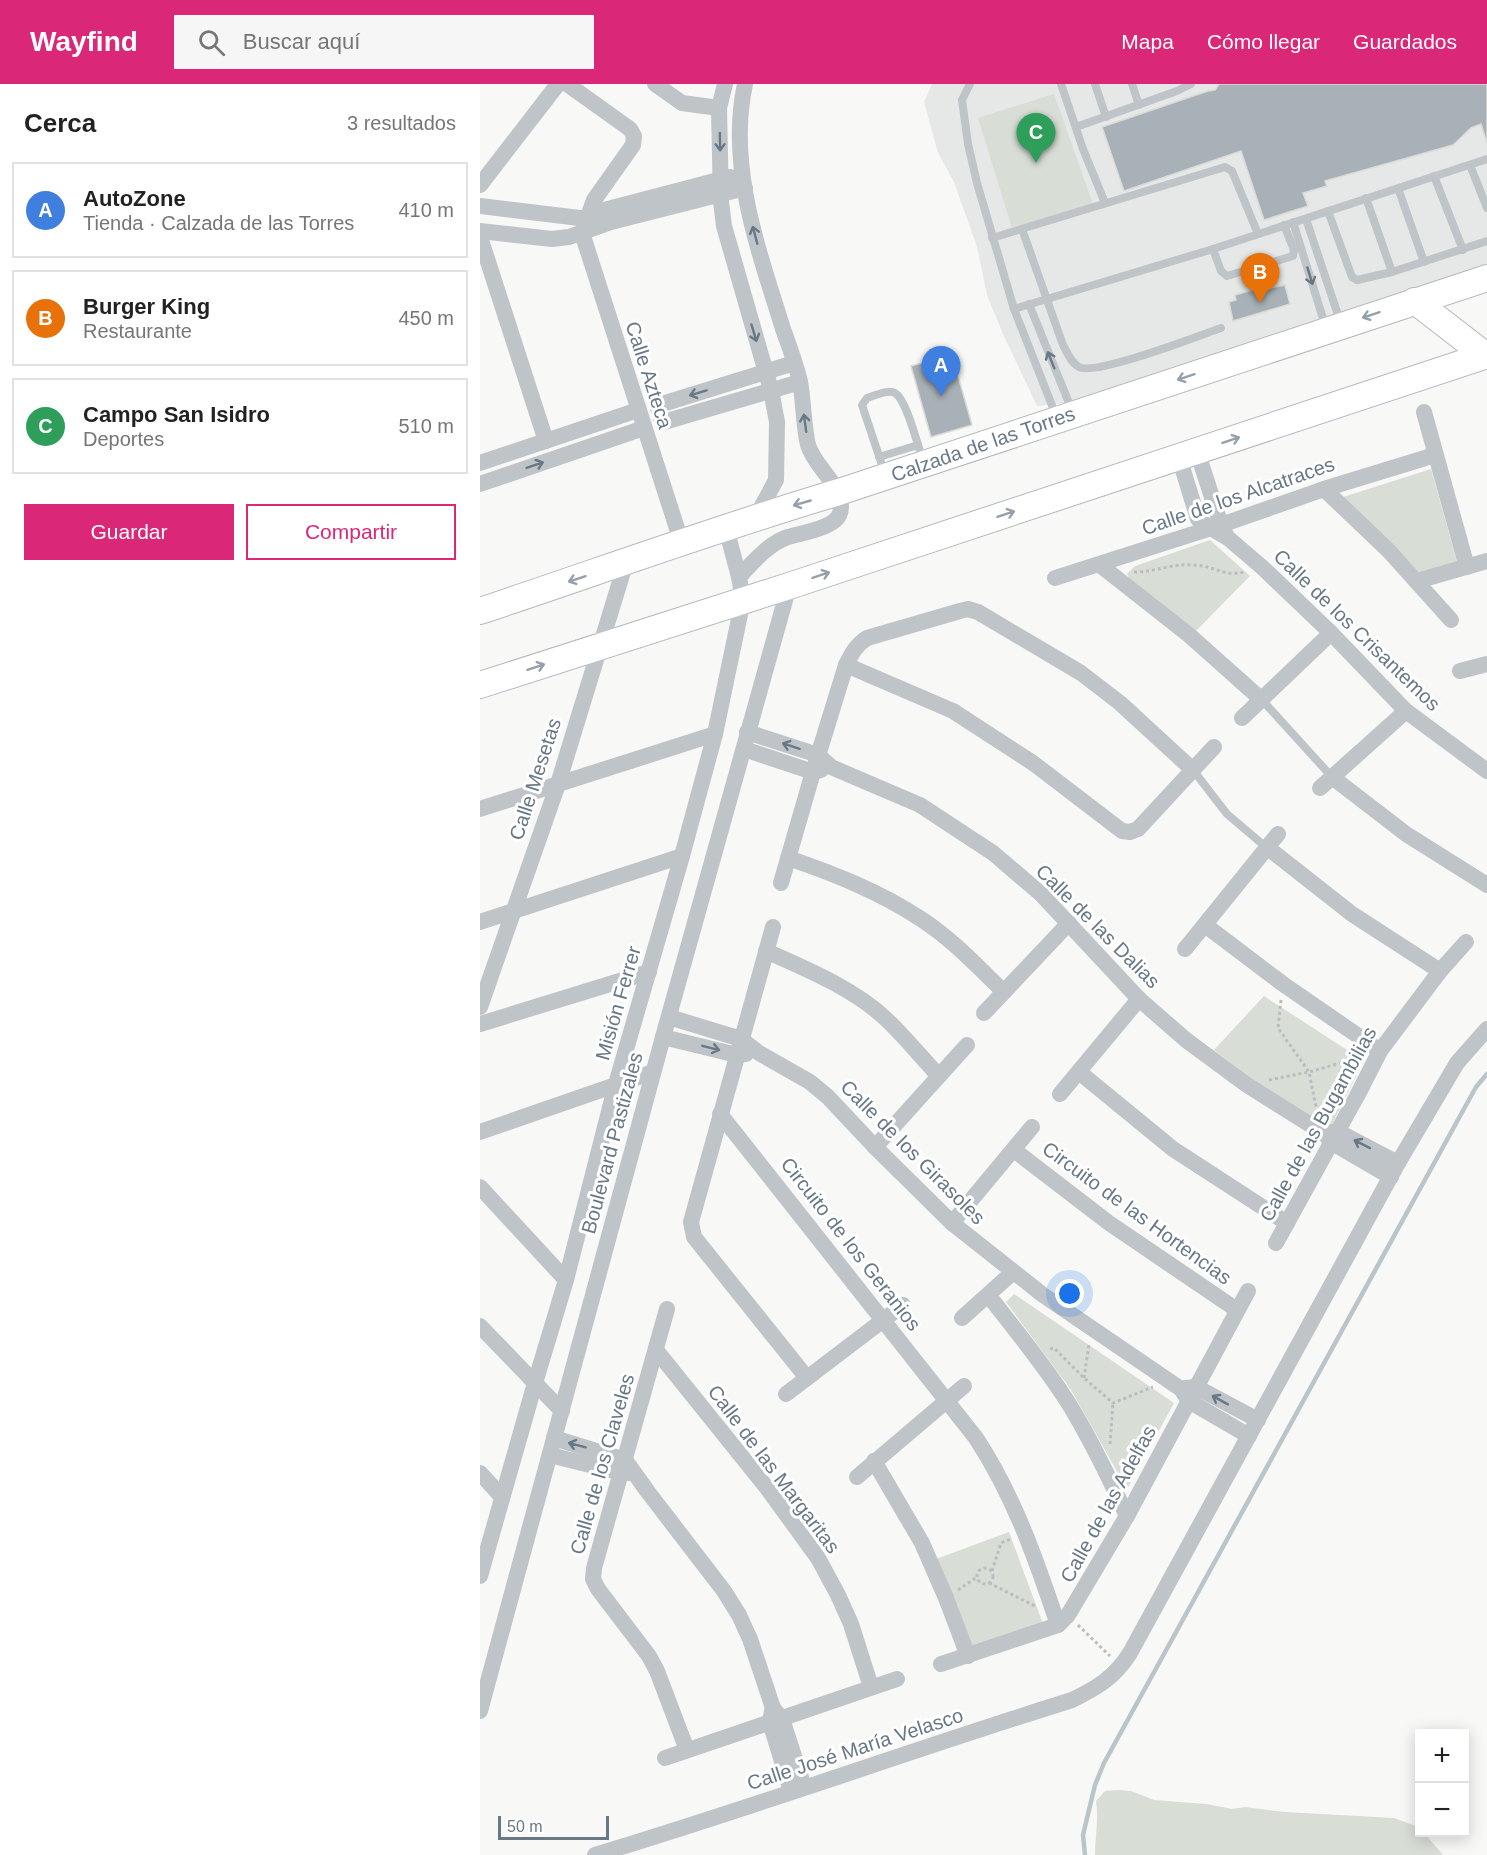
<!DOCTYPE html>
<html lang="es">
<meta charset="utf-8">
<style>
:root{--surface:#fff;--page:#f6f6f6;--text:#222;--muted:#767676;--line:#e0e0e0;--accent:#db2777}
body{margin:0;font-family:Helvetica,sans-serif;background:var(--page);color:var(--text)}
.controls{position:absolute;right:18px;bottom:18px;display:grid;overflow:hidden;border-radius:0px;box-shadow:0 3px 15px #0003}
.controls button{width:54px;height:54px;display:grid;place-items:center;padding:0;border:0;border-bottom:2px solid var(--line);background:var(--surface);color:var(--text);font:30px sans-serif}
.scale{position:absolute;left:18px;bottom:15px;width:111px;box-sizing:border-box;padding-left:6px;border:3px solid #687886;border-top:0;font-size:16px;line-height:21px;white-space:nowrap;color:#687886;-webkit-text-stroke:4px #fff;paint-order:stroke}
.you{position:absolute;left:590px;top:1210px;width:21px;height:21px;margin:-15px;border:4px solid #fff;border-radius:50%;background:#1a73e8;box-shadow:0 0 0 9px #1a73e833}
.badge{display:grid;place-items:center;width:39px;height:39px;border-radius:50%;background:var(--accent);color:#fff;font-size:20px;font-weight:700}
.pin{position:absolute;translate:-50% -50px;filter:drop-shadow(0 2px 3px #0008)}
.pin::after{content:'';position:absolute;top:32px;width:21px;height:18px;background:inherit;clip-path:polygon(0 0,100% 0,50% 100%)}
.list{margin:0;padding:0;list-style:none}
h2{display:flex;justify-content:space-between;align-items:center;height:78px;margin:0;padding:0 24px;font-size:26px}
h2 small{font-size:20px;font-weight:400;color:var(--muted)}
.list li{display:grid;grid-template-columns:39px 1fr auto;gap:18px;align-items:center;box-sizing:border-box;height:96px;margin:0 12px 12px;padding:0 12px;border:2px solid var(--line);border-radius:0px}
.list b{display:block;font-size:22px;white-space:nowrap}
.list p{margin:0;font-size:20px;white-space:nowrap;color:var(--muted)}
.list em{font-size:20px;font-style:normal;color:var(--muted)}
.actions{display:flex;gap:12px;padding:18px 24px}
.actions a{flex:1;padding:14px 0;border:2px solid var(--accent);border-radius:0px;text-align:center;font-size:21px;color:var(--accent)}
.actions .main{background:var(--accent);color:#fff}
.icon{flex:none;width:33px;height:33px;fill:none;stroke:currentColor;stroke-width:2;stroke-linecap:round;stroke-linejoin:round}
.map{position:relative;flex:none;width:1007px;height:1771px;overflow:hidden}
header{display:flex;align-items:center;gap:36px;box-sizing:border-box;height:84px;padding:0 30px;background:var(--accent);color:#fff}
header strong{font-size:28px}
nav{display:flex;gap:33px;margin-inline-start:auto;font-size:21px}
.search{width:420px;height:54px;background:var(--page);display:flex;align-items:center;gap:15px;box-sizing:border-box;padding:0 21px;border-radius:0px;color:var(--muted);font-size:22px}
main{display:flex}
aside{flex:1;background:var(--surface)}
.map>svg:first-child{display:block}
</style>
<header>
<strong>Wayfind</strong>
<div class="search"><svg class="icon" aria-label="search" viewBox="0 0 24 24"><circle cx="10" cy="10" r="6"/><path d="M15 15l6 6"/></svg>Buscar aquí</div>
<nav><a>Mapa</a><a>Cómo llegar</a><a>Guardados</a></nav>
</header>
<main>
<aside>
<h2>Cerca<small>3 resultados</small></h2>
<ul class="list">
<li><span class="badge" style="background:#3f7fe0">A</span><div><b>AutoZone</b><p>Tienda · Calzada de las Torres</p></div><em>410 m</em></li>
<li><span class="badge" style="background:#e8710a">B</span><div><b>Burger King</b><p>Restaurante</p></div><em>450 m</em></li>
<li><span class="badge" style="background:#2e9e5b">C</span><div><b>Campo San Isidro</b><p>Deportes</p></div><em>510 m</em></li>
</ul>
<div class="actions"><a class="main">Guardar</a><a>Compartir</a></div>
</aside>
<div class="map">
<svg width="1007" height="1771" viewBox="0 0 1007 1771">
<rect width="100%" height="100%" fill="#f8f8f6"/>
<!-- built -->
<path fill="#e6e7e7" d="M452,0H1007V182L610,316L557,322L523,250L507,211L497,163L474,98L458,69L444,18Z"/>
<!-- green -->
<g fill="#d8ddd5">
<path d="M574,10L614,123L533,147L498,34Z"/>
<path d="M951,385L978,481L943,493L863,413Z"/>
<path d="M730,456L770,492L714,549L650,496L647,490L655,482Z"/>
<path d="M784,912L884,977L850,1044L786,1006L734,966Z"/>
<path d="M534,1210L694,1319L647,1405L591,1306L526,1218Z"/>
<path d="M529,1448L563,1540L490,1567L456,1475Z"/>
<path d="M638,1706L651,1707L674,1716L726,1720L752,1725L765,1723L805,1728L914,1734L938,1743L940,1748L944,1749L963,1771H615C615,1753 619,1735 616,1717L625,1707Z"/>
</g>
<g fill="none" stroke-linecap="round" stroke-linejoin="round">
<!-- stream -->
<path stroke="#bac5ca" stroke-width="4.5" d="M605,1771L603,1751L615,1701L624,1679L996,1003L1007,990"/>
</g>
<!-- building -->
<g fill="#a8b1b7" stroke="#dadad8" stroke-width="1.5">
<path d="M739,0H1007V59L1001,40L991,44L973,61L845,97L847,102L823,109L828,122L784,136L761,67L644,107L622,43L728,7L735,6Z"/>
<path d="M805,201L810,220L753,237L749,218L756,216L755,211L776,205V207Z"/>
<path d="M472,271L492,341L451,353L431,282Z"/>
</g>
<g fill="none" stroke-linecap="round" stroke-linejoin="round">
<defs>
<g id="primary">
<path d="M935,217L1006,272"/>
<path d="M0,527C120,487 238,444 359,408L1007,194"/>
<path d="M0,601L309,502L1007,271"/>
</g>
</defs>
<!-- primary casing -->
<use href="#primary" stroke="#b3b8bc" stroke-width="28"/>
<!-- path -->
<g stroke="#babdc0" stroke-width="3" stroke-dasharray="3 3" stroke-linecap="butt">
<path d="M654,488C675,488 693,479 714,481C735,482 743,493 765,488"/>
<path d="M801,916L798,944L829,988L837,1028"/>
<path d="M789,996L829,988L881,973"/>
<path d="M570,1265L574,1264L604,1294L633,1319L673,1303"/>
<path d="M604,1294L609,1260"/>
<path d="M630,1360L633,1319"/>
<circle cx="505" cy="1492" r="8"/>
<path d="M512,1487L521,1459L531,1455"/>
<path d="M509,1499L555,1522"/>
<path d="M478,1506L497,1493"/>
<path d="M598,1541L630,1572"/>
</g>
<!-- lane -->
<g stroke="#bfc4c8" stroke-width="8">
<path d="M490,0L482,16L488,60L497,99L534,225L577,334"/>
<path d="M581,0L603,65L625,119"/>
<path d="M615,0L626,33"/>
<path d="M652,0L659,21"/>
<path d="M596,43L697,7L711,0"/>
<path d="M990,81L1007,124"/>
<path d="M954,92L983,166"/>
<path d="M918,104L944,178"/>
<path d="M886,114L912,188"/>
<path d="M848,127L872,193L877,196L912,188L1007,157"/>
<path d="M826,135L861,240"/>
<path d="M813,138L846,244"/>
<path d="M542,145L583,261C587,268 591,279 599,283C616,292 718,252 741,244"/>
<path d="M512,154L745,83L752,87L778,150"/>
<path d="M733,165L741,187L747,192L813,172L814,166L804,141"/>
<path d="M549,220L593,329"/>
<path d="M534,225L733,165L1007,75"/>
<path d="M399,373L438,361"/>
<path d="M405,390L382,321L387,314C394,312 408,305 415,309C427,316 438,363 443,377"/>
<path d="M782,616L852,693"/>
<path d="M713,686L747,730L787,764"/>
</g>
<!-- street -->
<g stroke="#bfc4c8" stroke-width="16">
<path d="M87,0L150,45L154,52L153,61L114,116L102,149L202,460"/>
<path d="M175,0L202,19L239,24"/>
<path d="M245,0L239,24L241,118L244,142L291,306L297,338L296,396L276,433"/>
<path d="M0,101L78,0"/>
<path d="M0,122L108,135L124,126L250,93"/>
<path d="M0,147L72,155L89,153L131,138L265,104"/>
<path d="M0,153L66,357"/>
<path d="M314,279L179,321L178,324L182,337L184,338L320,298"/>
<path d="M944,328L987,483"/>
<path d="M717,367L741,441L746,451"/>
<path d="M699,373L718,435L721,438L748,454L783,484L851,549L926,627L1007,687"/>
<path d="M0,379L158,326"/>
<path d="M0,400L164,344"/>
<path d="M844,405L909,467L971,536"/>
<path d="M246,444L259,493"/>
<path d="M620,481L709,551L782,616"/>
<path d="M575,494L741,441L844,405L955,371"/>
<path d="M937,497L1007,477"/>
<path d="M366,581L473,627L553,679L642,747L650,748L658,745L734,663"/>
<path d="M980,587L1007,580"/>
<path d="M762,634L851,549"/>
<path d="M267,648L338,671L351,683L440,721L513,769L561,810L659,915L706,956L767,1001L845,1050L851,1058L911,1093"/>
<path d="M264,665L333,688L341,686"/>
<path d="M852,693L926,750L1007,801"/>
<path d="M840,704L926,627"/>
<path d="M0,725L235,650"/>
<path d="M788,764L872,830L960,887"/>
<path d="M308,774C355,790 400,808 441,835C472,855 498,883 524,908"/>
<path d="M301,799L333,688L366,581C372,569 376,561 387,554L480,527L488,525L498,528L601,589L640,619L713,686"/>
<path d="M0,838L202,772"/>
<path d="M725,841L803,900L900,967"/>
<path d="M293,843L211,1138L214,1153L327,1294"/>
<path d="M705,865L798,750"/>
<path d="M286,867C326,885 373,904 406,935C424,952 441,973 459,992"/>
<path d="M0,923L78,700L146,478"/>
<path d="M504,929L589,839"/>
<path d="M189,933L261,955L279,969L330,998L348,1013L395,1063L472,1139L563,1211L701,1305L709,1317L769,1352"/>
<path d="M0,940L169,888"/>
<path d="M183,953L257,971L266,970"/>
<path d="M599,988L693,1065L807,1139"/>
<path d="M580,1010L659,915"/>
<path d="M240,1030L496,1354C534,1412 556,1475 578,1541"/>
<path d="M0,1048L173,988"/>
<path d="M845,1050L857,1047L918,1079"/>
<path d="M395,1063L487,961"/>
<path d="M534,1066L629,1139L757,1226"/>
<path d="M0,1103L86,1196"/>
<path d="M472,1139L552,1043"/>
<path d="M796,1159L877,1012L900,967L960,887L986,858"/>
<path d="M509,1212C536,1247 565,1282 589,1320C611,1356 629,1394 647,1432"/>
<path d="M187,1225L114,1484L113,1495L118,1505L169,1572L177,1587L207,1666"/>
<path d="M482,1234L532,1189"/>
<path d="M0,1242L82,1327"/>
<path d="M176,1266L287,1404L338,1474L358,1511L371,1540L391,1603"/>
<path d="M705,1304L716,1303L778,1336"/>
<path d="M306,1310L423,1221"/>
<path d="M74,1354L145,1376L168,1408L244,1507L259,1531L270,1555L293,1624L302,1635L324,1703"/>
<path d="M70,1371L142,1389H153"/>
<path d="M394,1377L442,1459L466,1514L488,1572"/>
<path d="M0,1389L22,1413"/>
<path d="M377,1393L484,1302"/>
<path d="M0,1492L55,1299L86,1196L136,1000L202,772L235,650L263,516L259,493C272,479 289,459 308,453C321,449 356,444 360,429C367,404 335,385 328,361C323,340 324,318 320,298C316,280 309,262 303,245C279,167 247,83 265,0"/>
<path d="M461,1580L578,1541L588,1531L647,1432L768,1207"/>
<path d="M0,1627L183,953L309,502"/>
<path d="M292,1627L290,1638L311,1707"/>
<path d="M185,1674L417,1595"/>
<path d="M115,1771C275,1723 432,1666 592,1616C617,1604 635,1593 650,1569L918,1079L977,979L1007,945"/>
</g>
<!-- primary -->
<use href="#primary" stroke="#fff" stroke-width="26"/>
</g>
<!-- one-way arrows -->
<defs><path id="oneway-shaft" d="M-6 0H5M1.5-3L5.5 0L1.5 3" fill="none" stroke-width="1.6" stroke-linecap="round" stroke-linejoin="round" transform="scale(1.5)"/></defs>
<g stroke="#687886">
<use href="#oneway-shaft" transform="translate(240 58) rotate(89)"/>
<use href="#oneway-shaft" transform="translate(275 151) rotate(-105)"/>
<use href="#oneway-shaft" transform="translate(830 192) rotate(73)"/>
<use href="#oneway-shaft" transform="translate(274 249) rotate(73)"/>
<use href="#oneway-shaft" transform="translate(571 276) rotate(-112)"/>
<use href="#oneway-shaft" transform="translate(218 309) rotate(163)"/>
<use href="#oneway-shaft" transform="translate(325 339) rotate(-98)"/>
<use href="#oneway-shaft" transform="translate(55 381) rotate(-19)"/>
<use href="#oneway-shaft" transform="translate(311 662) rotate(-162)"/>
<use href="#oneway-shaft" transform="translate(231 964) rotate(14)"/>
<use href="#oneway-shaft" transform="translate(882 1060) rotate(-153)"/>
<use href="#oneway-shaft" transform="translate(740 1316) rotate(-151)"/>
<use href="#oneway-shaft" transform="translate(97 1361) rotate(-165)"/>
</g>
<g stroke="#95a0aa">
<use href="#oneway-shaft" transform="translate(891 231) rotate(162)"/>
<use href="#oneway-shaft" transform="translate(706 293) rotate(162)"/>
<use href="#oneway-shaft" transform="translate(751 356) rotate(-18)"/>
<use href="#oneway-shaft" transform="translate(322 419) rotate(164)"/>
<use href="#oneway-shaft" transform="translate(526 430) rotate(-18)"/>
<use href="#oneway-shaft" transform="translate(341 491) rotate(-18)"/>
<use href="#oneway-shaft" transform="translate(97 495) rotate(162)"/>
<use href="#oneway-shaft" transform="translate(56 583) rotate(-18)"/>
</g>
<g text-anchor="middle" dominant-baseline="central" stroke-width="6" stroke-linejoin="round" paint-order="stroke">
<!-- street labels -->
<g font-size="20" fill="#687886" stroke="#fff">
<text transform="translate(169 291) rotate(72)">Calle Azteca</text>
<text transform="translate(503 360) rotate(-19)">Calzada de las Torres</text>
<text transform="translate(758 412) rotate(-19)">Calle de los Alcatraces</text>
<text transform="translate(877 546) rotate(44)">Calle de los Crisantemos</text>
<text transform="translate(55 695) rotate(-72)">Calle Mesetas</text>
<text transform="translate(618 842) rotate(45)">Calle de las Dalias</text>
<text transform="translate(138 919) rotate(-74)">Misión Ferrer</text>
<text transform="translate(838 1040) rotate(-61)">Calle de las Bugambilias</text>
<text transform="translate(132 1059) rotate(-75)">Boulevard Pastizales</text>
<text transform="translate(433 1068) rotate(45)">Calle de los Girasoles</text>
<text transform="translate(657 1129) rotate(36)">Circuito de las Hortencias</text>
<text transform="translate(371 1160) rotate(52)">Circuito de los Geranios</text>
<text transform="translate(122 1380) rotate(-74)">Calle de los Claveles</text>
<text transform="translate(294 1385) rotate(53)">Calle de las Margaritas</text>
<text transform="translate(628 1420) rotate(-61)">Calle de las Adelfas</text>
<text transform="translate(375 1665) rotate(-18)">Calle José María Velasco</text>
</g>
</g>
</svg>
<div class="controls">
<button>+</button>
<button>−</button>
</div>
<div class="scale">50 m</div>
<div class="you"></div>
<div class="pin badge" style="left:461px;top:312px;background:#3f7fe0">A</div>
<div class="pin badge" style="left:780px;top:219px;background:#e8710a">B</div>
<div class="pin badge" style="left:556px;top:79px;background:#2e9e5b">C</div>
</div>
</main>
